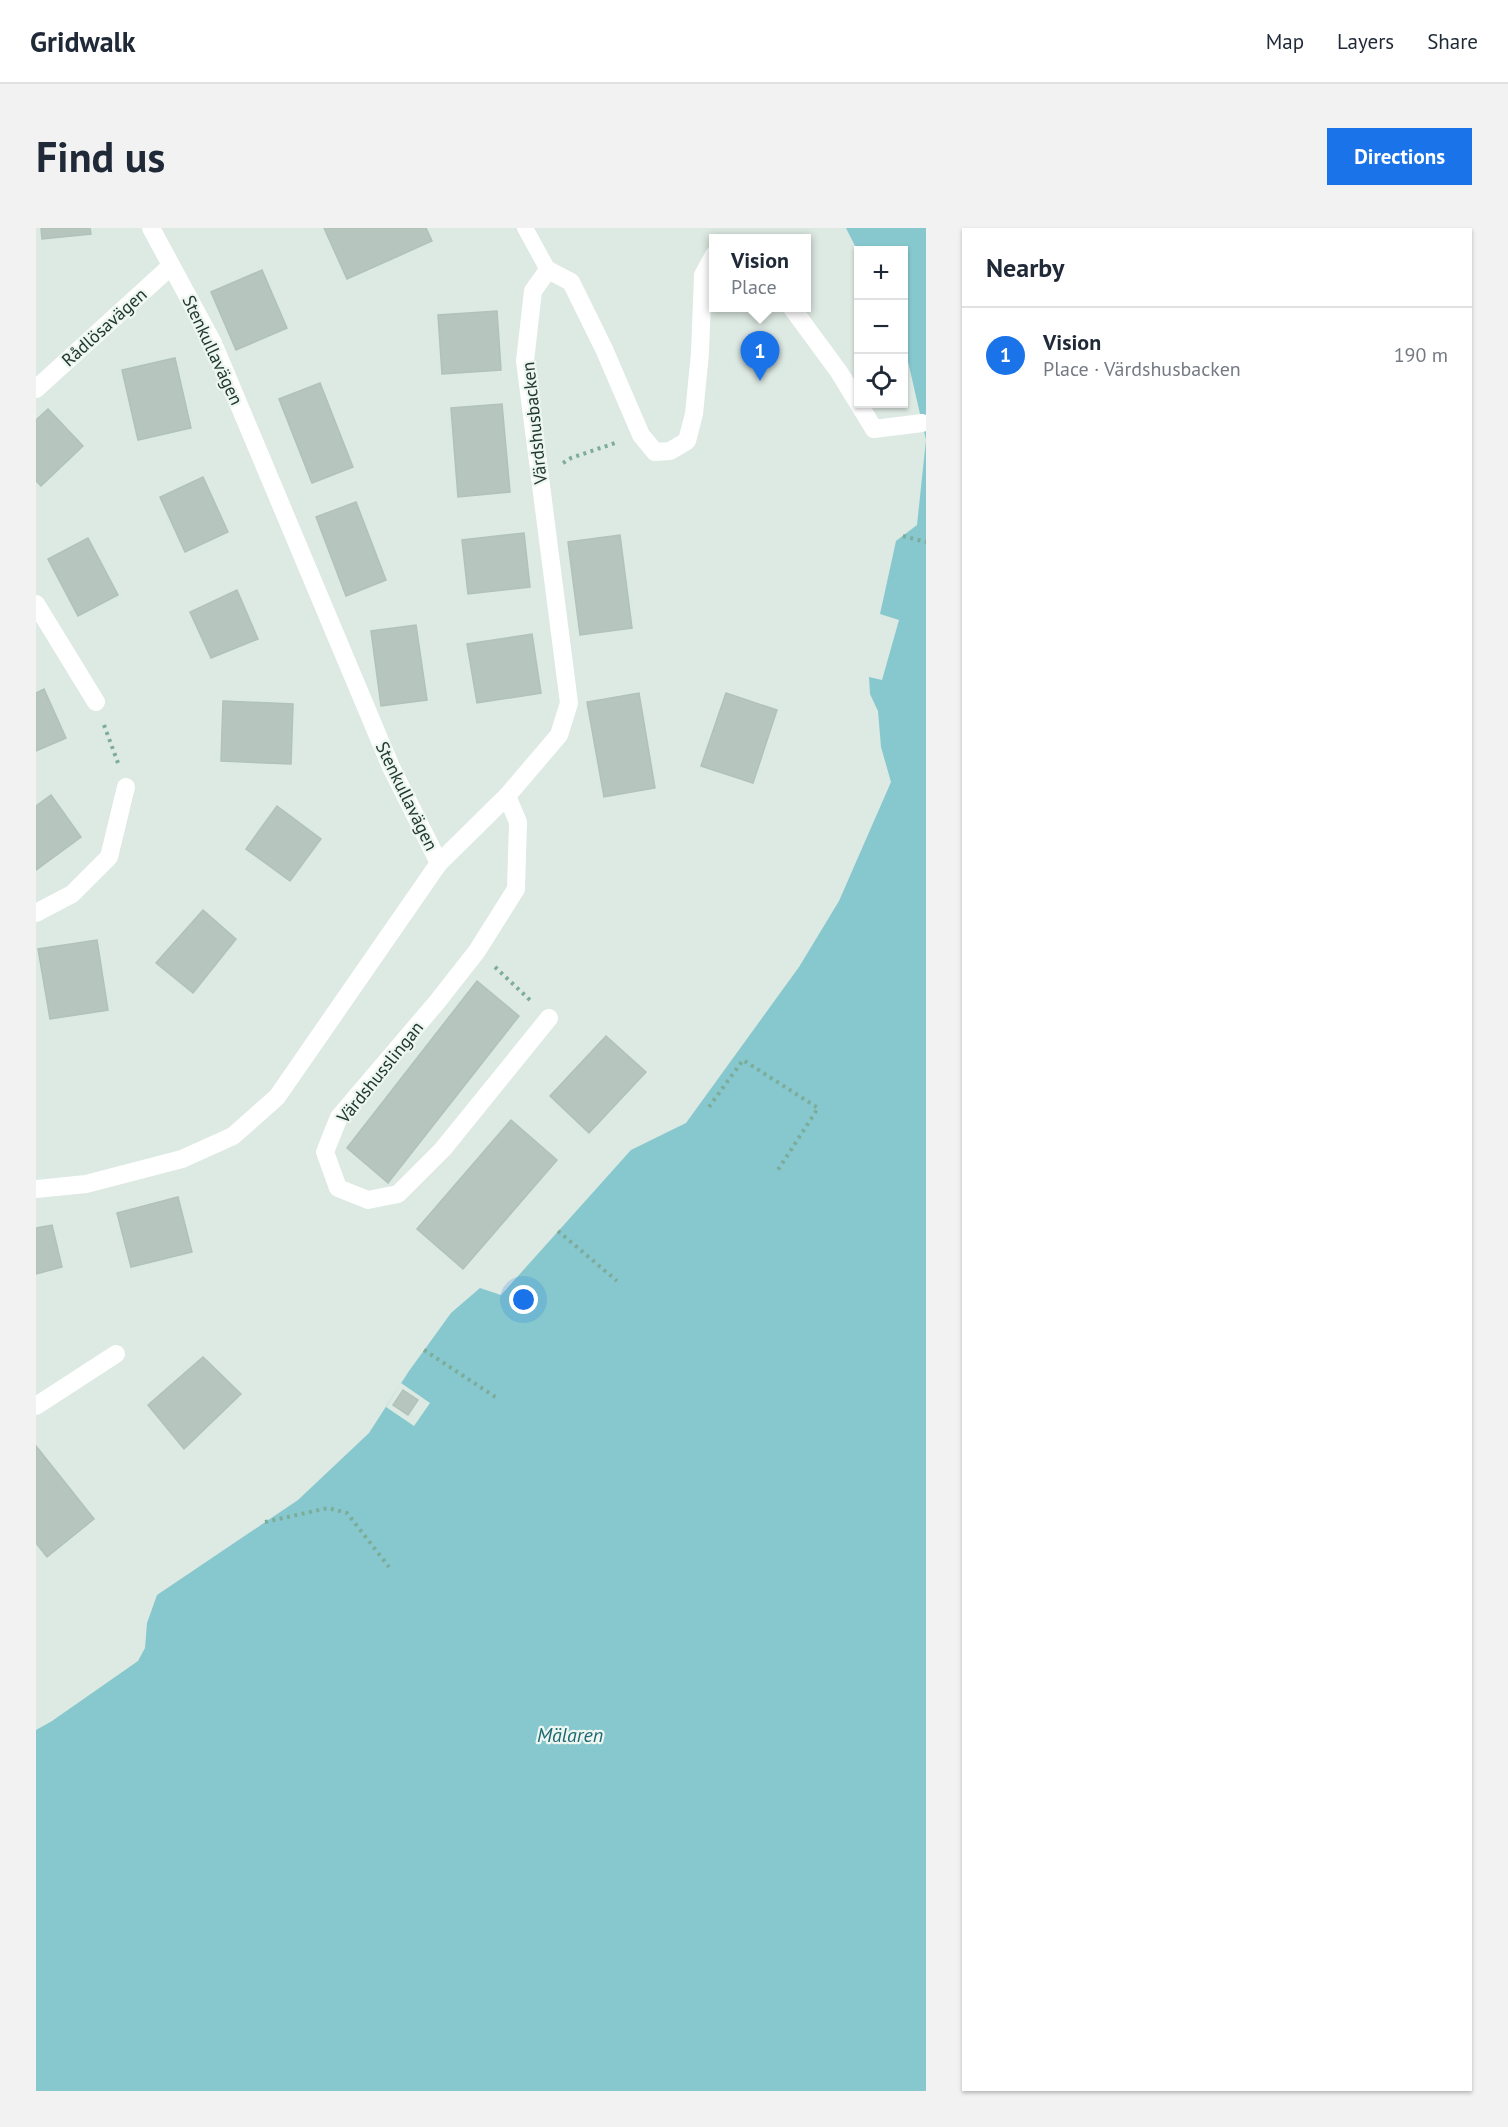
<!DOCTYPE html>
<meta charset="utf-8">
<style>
:root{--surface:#fff;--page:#f2f2f3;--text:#1f2937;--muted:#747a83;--line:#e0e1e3;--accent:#1a73e8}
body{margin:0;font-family:"PT Sans",sans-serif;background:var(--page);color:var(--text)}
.controls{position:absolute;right:18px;top:18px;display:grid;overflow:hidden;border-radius:0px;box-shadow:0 2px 4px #0004}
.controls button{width:54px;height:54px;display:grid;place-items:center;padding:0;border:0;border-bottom:2px solid var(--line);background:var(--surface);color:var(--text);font:30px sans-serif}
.you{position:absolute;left:488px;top:1072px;width:21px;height:21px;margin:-15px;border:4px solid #fff;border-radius:50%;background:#1a73e8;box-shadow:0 0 0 9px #1a73e833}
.badge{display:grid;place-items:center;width:39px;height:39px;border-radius:50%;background:var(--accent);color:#fff;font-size:20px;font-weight:700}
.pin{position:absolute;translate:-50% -50px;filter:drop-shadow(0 2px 3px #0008)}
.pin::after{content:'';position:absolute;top:32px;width:21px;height:18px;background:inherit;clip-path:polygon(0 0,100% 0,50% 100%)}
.popup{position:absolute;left:673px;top:6px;width:102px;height:78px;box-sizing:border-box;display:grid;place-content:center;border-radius:0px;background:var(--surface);filter:drop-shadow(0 2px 4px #0005);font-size:20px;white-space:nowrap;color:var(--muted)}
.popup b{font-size:22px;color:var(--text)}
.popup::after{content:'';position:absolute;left:50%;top:100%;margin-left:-12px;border:12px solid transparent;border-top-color:var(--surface)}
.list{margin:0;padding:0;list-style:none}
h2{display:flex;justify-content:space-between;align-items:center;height:78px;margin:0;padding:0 24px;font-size:26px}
h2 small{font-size:20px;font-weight:400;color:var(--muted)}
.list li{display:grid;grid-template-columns:39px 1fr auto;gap:18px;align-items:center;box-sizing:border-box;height:96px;padding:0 24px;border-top:2px solid var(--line)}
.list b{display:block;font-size:22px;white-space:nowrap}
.list p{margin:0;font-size:20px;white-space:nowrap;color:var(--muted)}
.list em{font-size:20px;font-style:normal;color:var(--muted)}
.icon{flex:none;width:33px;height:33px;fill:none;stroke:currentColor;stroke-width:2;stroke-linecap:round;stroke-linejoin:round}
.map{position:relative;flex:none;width:890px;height:1863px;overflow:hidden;border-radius:0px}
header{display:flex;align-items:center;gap:36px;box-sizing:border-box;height:84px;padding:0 30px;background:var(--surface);border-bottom:2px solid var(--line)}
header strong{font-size:28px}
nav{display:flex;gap:33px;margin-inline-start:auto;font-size:21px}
.intro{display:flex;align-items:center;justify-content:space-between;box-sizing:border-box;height:144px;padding:0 36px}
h1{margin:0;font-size:42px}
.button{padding:15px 27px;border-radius:0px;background:var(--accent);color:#fff;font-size:21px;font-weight:700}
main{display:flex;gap:36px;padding:0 36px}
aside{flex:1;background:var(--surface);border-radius:0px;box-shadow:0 2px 4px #0004}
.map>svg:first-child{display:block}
</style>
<header>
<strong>Gridwalk</strong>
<nav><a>Map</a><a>Layers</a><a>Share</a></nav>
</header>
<div class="intro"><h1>Find us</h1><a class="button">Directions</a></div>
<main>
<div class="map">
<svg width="890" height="1863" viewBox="0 0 890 1863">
<rect width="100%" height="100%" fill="#dde9e3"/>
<!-- water -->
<g fill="#86c8ce">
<path d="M810,0H890V212L868,116V22L822,24Z"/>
<path d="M890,212V1863H0V1502L16,1493L102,1433L109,1420L111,1395L121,1367L262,1272L333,1205L373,1143L415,1085L444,1060L465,1067L595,922L650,895L763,739L803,673L855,554L845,519L842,483L834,466L833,449L846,452L863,392L844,386L860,313L881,297Z"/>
</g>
<!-- pier -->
<path fill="#dde9e3" d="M365,1155L394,1175L378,1198L350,1179Z"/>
<!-- building -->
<g fill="#b6c6bf" stroke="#b0c2b9" stroke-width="1.5">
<path d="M5,0H54L55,6L6,11Z"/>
<path d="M288,0H390L396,13L311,51Z"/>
<path d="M226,42L251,100L200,122L175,64Z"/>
<path d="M461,83L465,142L406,146L402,87Z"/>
<path d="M139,130L155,200L102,212L86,142Z"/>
<path d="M284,155L317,239L276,255L243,171Z"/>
<path d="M466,176L474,264L422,269L415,180Z"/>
<path d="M12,181L47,218L5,258L0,253V192Z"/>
<path d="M167,249L192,304L149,324L124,269Z"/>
<path d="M320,274L350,352L310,368L280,289Z"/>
<path d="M488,305L494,359L432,366L426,312Z"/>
<path d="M584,307L596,400L544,407L532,314Z"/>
<path d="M52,310L82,367L42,388L12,331Z"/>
<path d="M201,362L222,411L175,430L154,384Z"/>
<path d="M380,397L391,472L345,478L335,403Z"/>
<path d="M496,406L505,465L441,475L431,416Z"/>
<path d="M8,461L30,510L0,523V465Z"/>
<path d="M603,465L619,560L568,569L551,474Z"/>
<path d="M690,465L741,482L717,555L665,538Z"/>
<path d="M187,473L257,476L255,536L185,533Z"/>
<path d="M15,567L45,609L0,642V578Z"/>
<path d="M241,578L285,611L254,653L210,621Z"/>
<path d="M167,682L200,711L157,765L120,735Z"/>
<path d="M61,712L72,782L14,791L2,721Z"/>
<path d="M441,753L483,788L352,955L311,920Z"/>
<path d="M570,808L610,844L553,905L514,868Z"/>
<path d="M475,892L521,932L427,1041L381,1001Z"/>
<path d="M142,969L156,1024L95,1039L81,985Z"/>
<path d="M16,997L26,1039L0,1046V1000Z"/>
<path d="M167,1129L205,1166L148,1221L112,1177Z"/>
<path d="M367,1162L382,1172L372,1187L357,1177Z"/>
<path d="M0,1218L58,1291L11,1329L0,1315Z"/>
</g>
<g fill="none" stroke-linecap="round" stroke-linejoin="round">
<!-- path -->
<g stroke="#7eac9a" stroke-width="4" stroke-dasharray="3 4.5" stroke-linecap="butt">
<path d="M527,235L535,230L582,214"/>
<path d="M867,308L890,314"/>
<path d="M68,497L82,535"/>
<path d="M459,739L495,773"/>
<path d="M673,879L707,832L782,880L740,945"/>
<path d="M522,1003L581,1053"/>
<path d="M388,1122L461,1170"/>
<path d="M229,1294L292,1280L311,1285L353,1339"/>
</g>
<!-- lane -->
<path stroke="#fff" stroke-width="16" d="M489,0L512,42"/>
<!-- street -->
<g stroke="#fff" stroke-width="18">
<path d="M756,80L803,144L838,201L886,195"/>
<path d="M0,161L135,38"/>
<path d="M0,376L60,474"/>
<path d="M471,568L482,594L480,661L441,723L401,774L303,889L289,924L302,960L332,972L362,966L407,921L513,790"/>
<path d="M403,635L471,568L523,507L533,475L489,133L497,63L512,42L535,54L568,121L605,207L619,224L634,223L651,213L658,186L664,125L667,47L678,27"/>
<path d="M0,685L36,666L73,629L90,559"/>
<path d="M0,961L50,956L146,931L197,908L241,869L403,635L355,539L177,115L115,0"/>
<path d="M0,1178L80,1126"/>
</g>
</g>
<g text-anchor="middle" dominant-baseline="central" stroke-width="4.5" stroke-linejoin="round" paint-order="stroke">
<!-- street labels -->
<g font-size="18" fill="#20382f" stroke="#edf6f1">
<text transform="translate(68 99) rotate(-42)">Rådlösavägen</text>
<text transform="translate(177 122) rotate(65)">Stenkullavägen</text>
<text transform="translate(498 195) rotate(-96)">Värdshusbacken</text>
<text transform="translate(371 568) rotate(64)">Stenkullavägen</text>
<text transform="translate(344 844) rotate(-51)">Värdshusslingan</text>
</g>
<!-- water labels -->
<g font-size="20" font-style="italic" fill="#1c6971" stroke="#edf6f1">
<text x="534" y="1507">Mälaren</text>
</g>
</g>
</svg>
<div class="controls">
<button>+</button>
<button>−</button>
<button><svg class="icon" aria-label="locate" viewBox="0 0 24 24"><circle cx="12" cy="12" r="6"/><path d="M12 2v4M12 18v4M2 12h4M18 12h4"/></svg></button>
</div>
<div class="you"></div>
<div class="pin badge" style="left:724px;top:153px">1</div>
<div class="popup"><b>Vision</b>Place</div>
</div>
<aside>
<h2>Nearby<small></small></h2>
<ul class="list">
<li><span class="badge">1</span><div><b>Vision</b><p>Place · Värdshusbacken</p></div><em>190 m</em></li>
</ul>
</aside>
</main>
